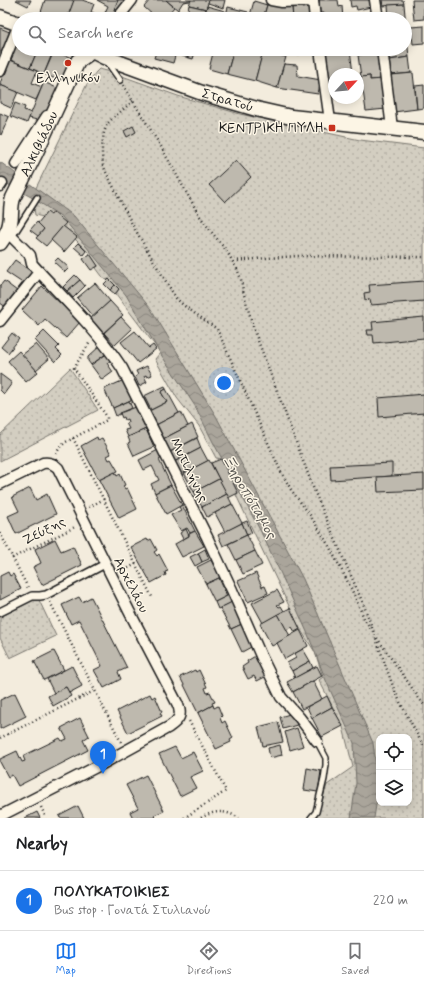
<!DOCTYPE html>
<meta charset="utf-8">
<style>
:root{--surface:#fff;--page:#f2f2f2;--text:#202124;--muted:#757577;--line:#e0e0e0;--accent:#1a73e8}
body{margin:0;font-family:Mynerve,sans-serif;background:var(--page);color:var(--text)}
.controls{position:absolute;right:12px;bottom:12px;display:grid;overflow:hidden;border-radius:8px;box-shadow:0 2px 10px #0003}
.controls button{width:36px;height:36px;display:grid;place-items:center;padding:0;border:0;border-bottom:1px solid var(--line);background:var(--surface);color:var(--text);font:20px sans-serif}
.compass{position:absolute;left:328px;top:68px;width:36px;height:36px;border-radius:50%;background:var(--surface);box-shadow:0 2px 10px #0003;rotate:64deg}
.you{position:absolute;left:224px;top:383px;width:14px;height:14px;margin:-10px;border:3px solid #fff;border-radius:50%;background:#1a73e8;box-shadow:0 0 0 6px #1a73e833}
.badge{display:grid;place-items:center;width:26px;height:26px;border-radius:50%;background:var(--accent);color:#fff;font-size:13px;font-weight:700}
.pin{position:absolute;translate:-50% -33px;filter:drop-shadow(0 1px 2px #0008)}
.pin::after{content:'';position:absolute;top:21px;width:14px;height:12px;background:inherit;clip-path:polygon(0 0,100% 0,50% 100%)}
.list{margin:0;padding:0;list-style:none}
h2{display:flex;justify-content:space-between;align-items:center;height:52px;margin:0;padding:0 16px;font-size:17px}
h2 small{font-size:13px;font-weight:400;color:var(--muted)}
.list li{display:grid;grid-template-columns:26px 1fr auto;gap:12px;align-items:center;box-sizing:border-box;height:60px;padding:0 16px;border-top:1px solid var(--line)}
.list b{display:block;font-size:15px;white-space:nowrap}
.list p{margin:0;font-size:13px;white-space:nowrap;color:var(--muted)}
.list em{font-size:13px;font-style:normal;color:var(--muted)}
.icon{flex:none;width:22px;height:22px;fill:none;stroke:currentColor;stroke-width:2;stroke-linecap:round;stroke-linejoin:round}
.map{position:relative;flex:none;width:424px;height:818px;overflow:hidden}
.search{position:absolute;background:var(--surface);box-shadow:0 2px 10px #0003;left:12px;right:12px;top:12px;height:44px;display:flex;align-items:center;gap:10px;box-sizing:border-box;padding:0 14px;border-radius:22px;color:var(--muted);font-size:15px}
.sheet{height:112px;background:var(--surface)}
nav{display:flex;justify-content:space-around;align-items:center;box-sizing:border-box;height:56px;border-top:1px solid var(--line);background:var(--surface);font-size:11px;color:var(--muted)}
nav a{display:grid;justify-items:center;gap:2px}
nav .on{color:var(--accent)}
.map>svg:first-child{display:block}
</style>
<div class="map">
<svg width="424" height="818" viewBox="0 0 424 818">
<defs>
<pattern id="grass-dots" width="8" height="8" patternUnits="userSpaceOnUse"><rect width="8" height="8" fill="#d3cec1"/><path d="M2 2h.1M6 6h.1" fill="none" stroke="#b5b0a5" stroke-width="1.8" stroke-linecap="round"/></pattern>
<pattern id="water-waves" width="16" height="10" patternUnits="userSpaceOnUse"><rect width="16" height="10" fill="#aaa59b"/><path d="M0 5q4-4 8 0t8 0" fill="none" stroke="#8a867e"/></pattern>
</defs>
<rect width="100%" height="100%" fill="#f3ecdd"/>
<filter id="ink" filterUnits="userSpaceOnUse"><feTurbulence type="fractalNoise" baseFrequency=".025" numOctaves="2"/><feDisplacementMap in="SourceGraphic" scale="8" xChannelSelector="R" yChannelSelector="G"/><feConvolveMatrix kernelMatrix="1 2 1 2 8 2 1 2 1" color-interpolation-filters="sRGB"/></filter>
<g filter="url(#ink)">
<!-- grass -->
<g fill="url(#grass-dots)" stroke="#78756e" fill-rule="evenodd">
<path d="M99,69L111,72L178,96L240,114L360,140L424,148V818H314L319,810L327,785L353,767L343,727L319,680L323,677L315,652L300,629L290,608L236,495L238,492L221,459L216,458L199,426L177,398L155,359L160,353L157,348L116,294L119,289L109,279L105,280L96,268L98,266L90,254L75,239L76,237L63,226L53,212H47L43,217L35,215L32,196L87,84L96,72ZM379,737H409V803H379Z"/>
<path d="M70,368L98,410L0,461V435Z"/>
<path d="M38,598L56,636L10,658L0,638V617Z"/>
</g>
<!-- water -->
<path fill="url(#water-waves)" stroke="#716e68" d="M0,162L74,216L151,309L216,416L303,579L373,743L379,786L374,818H351L356,783L354,743L327,683L307,632L281,574L261,532L213,442L195,406L160,353L126,295L62,217L31,197L0,180Z"/>
<!-- building -->
<g fill="#beb9ae" stroke="#1c1c1c">
<path d="M16,0H31L28,6Z"/>
<path d="M45,0H71L74,1L67,19H59L41,12Z"/>
<path d="M74,0H82L94,4L91,12L94,13L92,19L88,18V19H67Z"/>
<path d="M97,0H118L114,10L119,12L113,19H102L108,6Z"/>
<path d="M118,0H126L119,12L114,10Z"/>
<path d="M150,0H166L174,7L169,13L158,14L155,17L144,7Z"/>
<path d="M166,0H191L190,1L183,2L178,10Z"/>
<path d="M191,0H209L206,9L189,5Z"/>
<path d="M209,0H225L223,8L208,3Z"/>
<path d="M319,0H338L339,7L342,6L343,19H325L324,13H320Z"/>
<path d="M350,0H370L371,7L357,10L356,6L351,7Z"/>
<path d="M382,0H403L404,4L383,6Z"/>
<path d="M412,0H424V19L414,20Z"/>
<path d="M254,1L267,5L263,19H249Z"/>
<path d="M270,3L292,6L293,19H263L267,5Z"/>
<path d="M302,4V8L309,7L310,17H308L309,19H293L292,6Z"/>
<path d="M404,4L407,38H405V19H389L388,5Z"/>
<path d="M189,5L206,9L204,19L186,18Z"/>
<path d="M207,6L225,11L222,19H204Z"/>
<path d="M228,7L248,12L246,19H225Z"/>
<path d="M371,16L372,19H352Z"/>
<path d="M424,26V43L413,44L411,27Z"/>
<path d="M0,28L12,33L4,53L0,52Z"/>
<path d="M405,38H407L409,57L389,60L388,49H405Z"/>
<path d="M19,43V49H38L30,68L10,60L16,45L18,46Z"/>
<path d="M38,49H54L44,74L30,68Z"/>
<path d="M157,49H177L173,63L154,58Z"/>
<path d="M177,49H196L193,59L175,54Z"/>
<path d="M214,49H234L227,74L209,69Z"/>
<path d="M234,49H264L255,81L227,74Z"/>
<path d="M294,49H315L316,53L295,55Z"/>
<path d="M324,49H350L353,74H334V96H330Z"/>
<path d="M54,51L77,60L67,84L44,74Z"/>
<path d="M263,51L286,57L277,88L255,81Z"/>
<path d="M378,53L382,79L370,80V76L361,77L358,55Z"/>
<path d="M409,57L411,73L391,75L389,60Z"/>
<path d="M10,60L37,71L32,83L42,87L36,100L0,85V83Z"/>
<path d="M284,64L297,65L298,76L321,80L318,94L277,88Z"/>
<path d="M413,73L417,109L394,112L391,75Z"/>
<path d="M370,76V80L382,79L386,109L366,111L361,77Z"/>
<path d="M44,82L61,90L41,121L29,118Z"/>
<path d="M0,85L18,92L11,108L0,103Z"/>
<path d="M424,85V108L417,109L415,86Z"/>
<path d="M15,103L25,107L24,110L31,113L27,123L10,116Z"/>
<path d="M0,113L9,117L1,135L0,134Z"/>
<path d="M133,126L136,132L127,137L124,131Z"/>
<path d="M236,160L251,177L225,202L209,185Z"/>
<path d="M47,212L51,215L53,212L66,223L46,246L36,238L44,229L38,223Z"/>
<path d="M37,222L44,229L38,236L30,230Z"/>
<path d="M63,226L77,237L64,252L51,240Z"/>
<path d="M78,243L86,251L83,255L74,247Z"/>
<path d="M90,254L98,266L91,270L83,259Z"/>
<path d="M58,258L69,268L65,272L54,262Z"/>
<path d="M15,260L32,272L24,284L6,272Z"/>
<path d="M75,275L80,280L67,291L63,287Z"/>
<path d="M109,279L115,285L110,290L104,284Z"/>
<path d="M80,280L85,286L73,298L67,291Z"/>
<path d="M4,281L9,284V285L17,291L6,307L0,303V286Z"/>
<path d="M424,281V301L371,305L370,299L365,300L364,293L370,292L369,285Z"/>
<path d="M95,283L110,301L93,317L77,298Z"/>
<path d="M115,285L119,289L115,294L110,290Z"/>
<path d="M42,286L80,322L66,338L45,319L39,326L22,310Z"/>
<path d="M110,301L123,315L102,334L89,320Z"/>
<path d="M121,317L132,329L115,345L104,333Z"/>
<path d="M424,317V338L374,343L373,335H368L367,330H373L372,322Z"/>
<path d="M44,331L59,346L56,349L62,355L55,362L35,340Z"/>
<path d="M135,331L149,348L153,345L156,349L138,363L121,342Z"/>
<path d="M12,333L19,339L8,353L1,347Z"/>
<path d="M36,344L49,359L36,370L22,355Z"/>
<path d="M101,345L107,353L91,365L88,361V357Z"/>
<path d="M19,351L38,372L26,382L8,361Z"/>
<path d="M108,353L113,359L107,363L113,372L102,380L91,365Z"/>
<path d="M147,366L152,375L147,377L146,375L144,376L147,382L139,386L135,377L138,375L136,371Z"/>
<path d="M0,374L12,383L4,394L0,390Z"/>
<path d="M124,380L133,399L113,408L104,389Z"/>
<path d="M165,386L166,389L161,392L167,402L151,410L144,396Z"/>
<path d="M166,389L179,413L156,425L149,411L167,402L161,392Z"/>
<path d="M424,394V413L379,417L378,398Z"/>
<path d="M129,401L132,408L116,416L113,408Z"/>
<path d="M136,407L146,429L128,437L125,430L129,429L126,423L128,422L127,419L125,420L124,417L122,418L120,413Z"/>
<path d="M181,412L188,426L163,439L156,425Z"/>
<path d="M192,424L198,437L170,452L163,439Z"/>
<path d="M146,429L154,447L134,456L128,443L130,442L128,437Z"/>
<path d="M97,437L98,440L102,438L111,454L107,456L109,460L111,459L118,471L99,480L81,446Z"/>
<path d="M197,438L201,448L174,462L170,452Z"/>
<path d="M201,448L208,461L181,474L174,462Z"/>
<path d="M158,450L162,458L159,460L171,485L155,493L151,484L159,480L152,466L144,470L139,460Z"/>
<path d="M221,459L238,493L228,498L211,463Z"/>
<path d="M209,460L219,479L194,492L184,473Z"/>
<path d="M392,463V476L331,480L330,466Z"/>
<path d="M115,472L117,476L120,474L125,485L123,486L125,489L127,488L137,509L119,518L99,480Z"/>
<path d="M424,474V490L378,492L377,477Z"/>
<path d="M219,479L227,494L202,507L194,492Z"/>
<path d="M171,485L182,505L166,514L155,493Z"/>
<path d="M30,488L36,500L47,494L56,514L16,534L8,516L19,511L12,497Z"/>
<path d="M227,494L232,504L207,517L202,507Z"/>
<path d="M232,504L242,523L225,532L215,513Z"/>
<path d="M182,505L195,531L190,533L187,528L181,531L171,515L181,510L179,507Z"/>
<path d="M247,521L252,533L247,535L242,523Z"/>
<path d="M242,523L247,535L223,546L218,535Z"/>
<path d="M186,529L189,536L183,539L180,533Z"/>
<path d="M195,531L204,546L182,557L175,544L189,536V534Z"/>
<path d="M247,535L255,551L236,560L228,544Z"/>
<path d="M55,539L61,551L73,546L82,565L42,585L33,567L41,563L35,549Z"/>
<path d="M147,539L148,541L151,539L157,550L154,552L157,556L159,554L168,571L165,572L166,575L151,583L131,547Z"/>
<path d="M205,549L209,559L202,562L198,553Z"/>
<path d="M255,551L262,565L243,574L236,560Z"/>
<path d="M198,553L202,562L195,566L190,557Z"/>
<path d="M211,560L215,568L218,567L223,576L206,584L197,567Z"/>
<path d="M8,572L10,576L13,574L21,589L0,600V576Z"/>
<path d="M256,573L262,587L265,586L268,593L248,602L238,581Z"/>
<path d="M219,578L227,596L215,602L206,584Z"/>
<path d="M277,590L284,602L277,605L279,607L281,606L284,611L263,623L252,603Z"/>
<path d="M229,595L233,602L218,609L215,602Z"/>
<path d="M79,597L82,602L91,597L127,668L118,672L121,679L104,688L94,670L102,666L79,620L71,624L62,605Z"/>
<path d="M232,602L242,624L231,629L220,608Z"/>
<path d="M290,608L300,629L295,632L292,627L286,630L278,614Z"/>
<path d="M278,614L290,636L272,646L260,624Z"/>
<path d="M242,624L253,646L242,652L231,629Z"/>
<path d="M300,630L308,646L285,659L277,643Z"/>
<path d="M303,649L310,661L292,671L287,663L296,658L294,654Z"/>
<path d="M54,651L64,670L44,680L34,661Z"/>
<path d="M257,655L269,675L257,681L254,676L248,679L242,667L248,663L247,661Z"/>
<path d="M310,661L313,668L295,678L292,671Z"/>
<path d="M72,666L82,686L69,693L66,687L54,693L47,679Z"/>
<path d="M317,666L322,676L293,692L287,682Z"/>
<path d="M195,670L196,672L199,670L207,687L205,688L207,693L210,692L215,702L212,703L213,705L198,713L180,677Z"/>
<path d="M313,681L322,699L302,709L293,692Z"/>
<path d="M66,687L71,696L53,706L48,696Z"/>
<path d="M15,693L26,716L0,729V700Z"/>
<path d="M150,694L152,698L155,696L162,712L160,713L162,716L128,733L117,711Z"/>
<path d="M327,696L332,707L312,718L307,707Z"/>
<path d="M213,705L214,708L218,706L222,716L220,718L222,723L225,721L233,738L230,740L231,742L216,749L198,713Z"/>
<path d="M332,707L343,726L322,737L312,718Z"/>
<path d="M293,713L297,725L283,729L280,717Z"/>
<path d="M80,718L89,736L83,740L88,750L18,786L12,775L8,777L0,762V759L17,751L22,762L25,761L23,756L60,738L62,741L67,739L61,728Z"/>
<path d="M278,722L283,742L263,746L258,727Z"/>
<path d="M297,728L303,746L290,750L285,732Z"/>
<path d="M280,745L282,755L270,758L268,748Z"/>
<path d="M175,747L181,758L193,752L203,771L190,777L196,788L180,796L159,754Z"/>
<path d="M307,768L321,771L318,792L304,790Z"/>
<path d="M146,775L164,811L154,815L155,818H133L130,812L138,808L126,785Z"/>
<path d="M78,806L84,818H60L59,816Z"/>
<path d="M37,812L40,818H25Z"/>
</g>
<g fill="none" stroke-linecap="round" stroke-linejoin="round">
<defs>
<g id="service">
<path d="M108,63L120,80"/>
<path d="M12,237L37,198"/>
<path d="M311,818L316,812L324,779L326,765V758L317,741"/>
</g>
<path id="pedestrian" d="M0,612L32,596H40L46,595L105,564"/>
<g id="minor">
<path d="M271,0L282,2L313,1"/>
<path d="M313,0L315,19"/>
<path d="M375,0L378,19"/>
<path d="M117,19L132,0"/>
<path d="M320,49L330,121"/>
<path d="M382,49L392,128"/>
<path d="M0,71L19,24"/>
<path d="M16,164L47,116"/>
<path d="M0,186L2,183"/>
<path d="M7,232L30,255L32,264C63,298 97,330 122,368L207,537L232,590L261,656L281,697L299,717L317,741"/>
<path d="M0,321L39,272"/>
<path d="M0,484L43,463C49,462 54,464 58,468L129,611L177,703C183,715 179,720 169,727L102,764L0,816"/>
</g>
<g id="secondary">
<path d="M0,17L19,24"/>
<path id="s1" d="M87,49L92,51L104,57L202,93L260,110L291,117L310,119L424,132"/>
<path id="s2" d="M0,243C4,237 9,231 10,223C12,214 10,207 13,198L36,152L78,61L92,51"/>
</g>
</defs>
<!-- service casing -->
<use href="#service" stroke="#1c1c1c" stroke-width="8"/>
<!-- pedestrian casing -->
<use href="#pedestrian" stroke="#1c1c1c" stroke-width="10"/>
<!-- minor casing -->
<use href="#minor" stroke="#1c1c1c" stroke-width="13"/>
<!-- secondary casing -->
<use href="#secondary" stroke="#1c1c1c" stroke-width="17"/>
<!-- path -->
<g stroke="#1c1c1c" stroke-width="2.5" stroke-dasharray="1 3" stroke-linecap="butt">
<path d="M123,85L160,145L199,215L210,230L226,250L237,269L241,279L243,291L254,330L316,495L365,608L394,689L401,704L424,747"/>
<path d="M133,101L112,119L107,124L104,132L102,147V154L103,165L106,172L132,224L153,260L176,298L183,305L217,329L282,474L292,491L310,515L329,546L351,588L364,618L372,631"/>
<path d="M234,261L267,258L298,256L424,257"/>
<path d="M73,438L152,597"/>
<path d="M56,454L60,447L66,442L107,420V417L74,368L90,342"/>
<path d="M89,507L104,499"/>
<path d="M0,533L28,588"/>
<path d="M12,558L75,527"/>
<path d="M121,572L136,564"/>
<path d="M50,602L121,742"/>
<path d="M377,638L424,705"/>
<path d="M0,738L94,691"/>
<path d="M41,807L46,818"/>
<path d="M184,818L226,791L189,721"/>
<path d="M201,818C214,810 226,810 239,818"/>
</g>
<!-- service -->
<use href="#service" stroke="#fcf5e5" stroke-width="5"/>
<!-- pedestrian -->
<use href="#pedestrian" stroke="#fcf5e5" stroke-width="7"/>
<!-- minor -->
<use href="#minor" stroke="#fcf5e5" stroke-width="10"/>
<!-- secondary -->
<use href="#secondary" stroke="#fcf5e5" stroke-width="14"/>
</g>
</g>
<!-- markers -->
<g fill="#c8321e" stroke="#fcf5e5" stroke-width="1.5">
<circle cx="68" cy="63" r="4"/>
<rect x="328" y="124" width="8" height="8" rx="2"/>
</g>
<g text-anchor="middle" dominant-baseline="central" stroke-width="3" stroke-linejoin="round" paint-order="stroke">
<!-- poi labels -->
<g font-size="14" fill="#1c1c1c" stroke="#fcf5e5">
<text x="68" y="78">Ελληνικόν</text>
<text x="324" y="128" text-anchor="end">ΚΕΝΤΡΙΚΗ ΠΥΛΗ</text>
</g>
<!-- street labels -->
<g font-size="14" fill="#1c1c1c" stroke="#fcf5e5">
<text stroke="none"><textPath href="#s1" startOffset="150">Στρατού</textPath></text>
<text stroke="none"><textPath href="#s2" startOffset="108">Αλκιβιάδου</textPath></text>
<text transform="translate(189 470) rotate(64)">Μυτιλήνης</text>
<text transform="translate(44 531) rotate(-27)">Ζεύξης</text>
<text transform="translate(131 585) rotate(63)">Αρχελάου</text>
</g>
<!-- water labels -->
<g font-size="15" font-style="italic" fill="#55534f" stroke="#fcf5e5">
<text transform="translate(249 497) rotate(60)">Ξηροπόταμος</text>
</g>
</g>
</svg>
<div class="controls">
<button><svg class="icon" aria-label="locate" viewBox="0 0 24 24"><circle cx="12" cy="12" r="6"/><path d="M12 2v4M12 18v4M2 12h4M18 12h4"/></svg></button>
<button><svg class="icon" aria-label="layers" viewBox="0 0 24 24"><path d="M12 4l9 5-9 5-9-5zM3 14l9 5 9-5"/></svg></button>
</div>
<svg class="compass" viewBox="-18 -18 36 36"><path d="M0-13l5 13h-10z" fill="#e53935"/><path d="M0 13l5-13h-10z" fill="#757577"/></svg>
<div class="you"></div>
<div class="pin badge" style="left:103px;top:774px">1</div>
<div class="search"><svg class="icon" aria-label="search" viewBox="0 0 24 24"><circle cx="10" cy="10" r="6"/><path d="M15 15l6 6"/></svg>Search here</div>
</div>
<section class="sheet">
<h2>Nearby<small></small></h2>
<ul class="list">
<li><span class="badge">1</span><div><b>ΠΟΛΥΚΑΤΟΙΚΙΕΣ</b><p>Bus stop · Γονατά Στυλιανού</p></div><em>220 m</em></li>
</ul>
</section>
<nav>
<a class="on"><svg class="icon" aria-label="map" viewBox="0 0 24 24"><path d="M3 6l6-2 6 2 6-2v14l-6 2-6-2-6 2zM9 4v14M15 6v14"/></svg>Map</a>
<a><svg class="icon" aria-label="directions" viewBox="0 0 24 24"><path d="M12 3l9 9-9 9-9-9zM9 14v-3h6M13 9l2 2-2 2"/></svg>Directions</a>
<a><svg class="icon" aria-label="saved" viewBox="0 0 24 24"><path d="M7 4h10v16l-5-4-5 4z"/></svg>Saved</a>
</nav>
